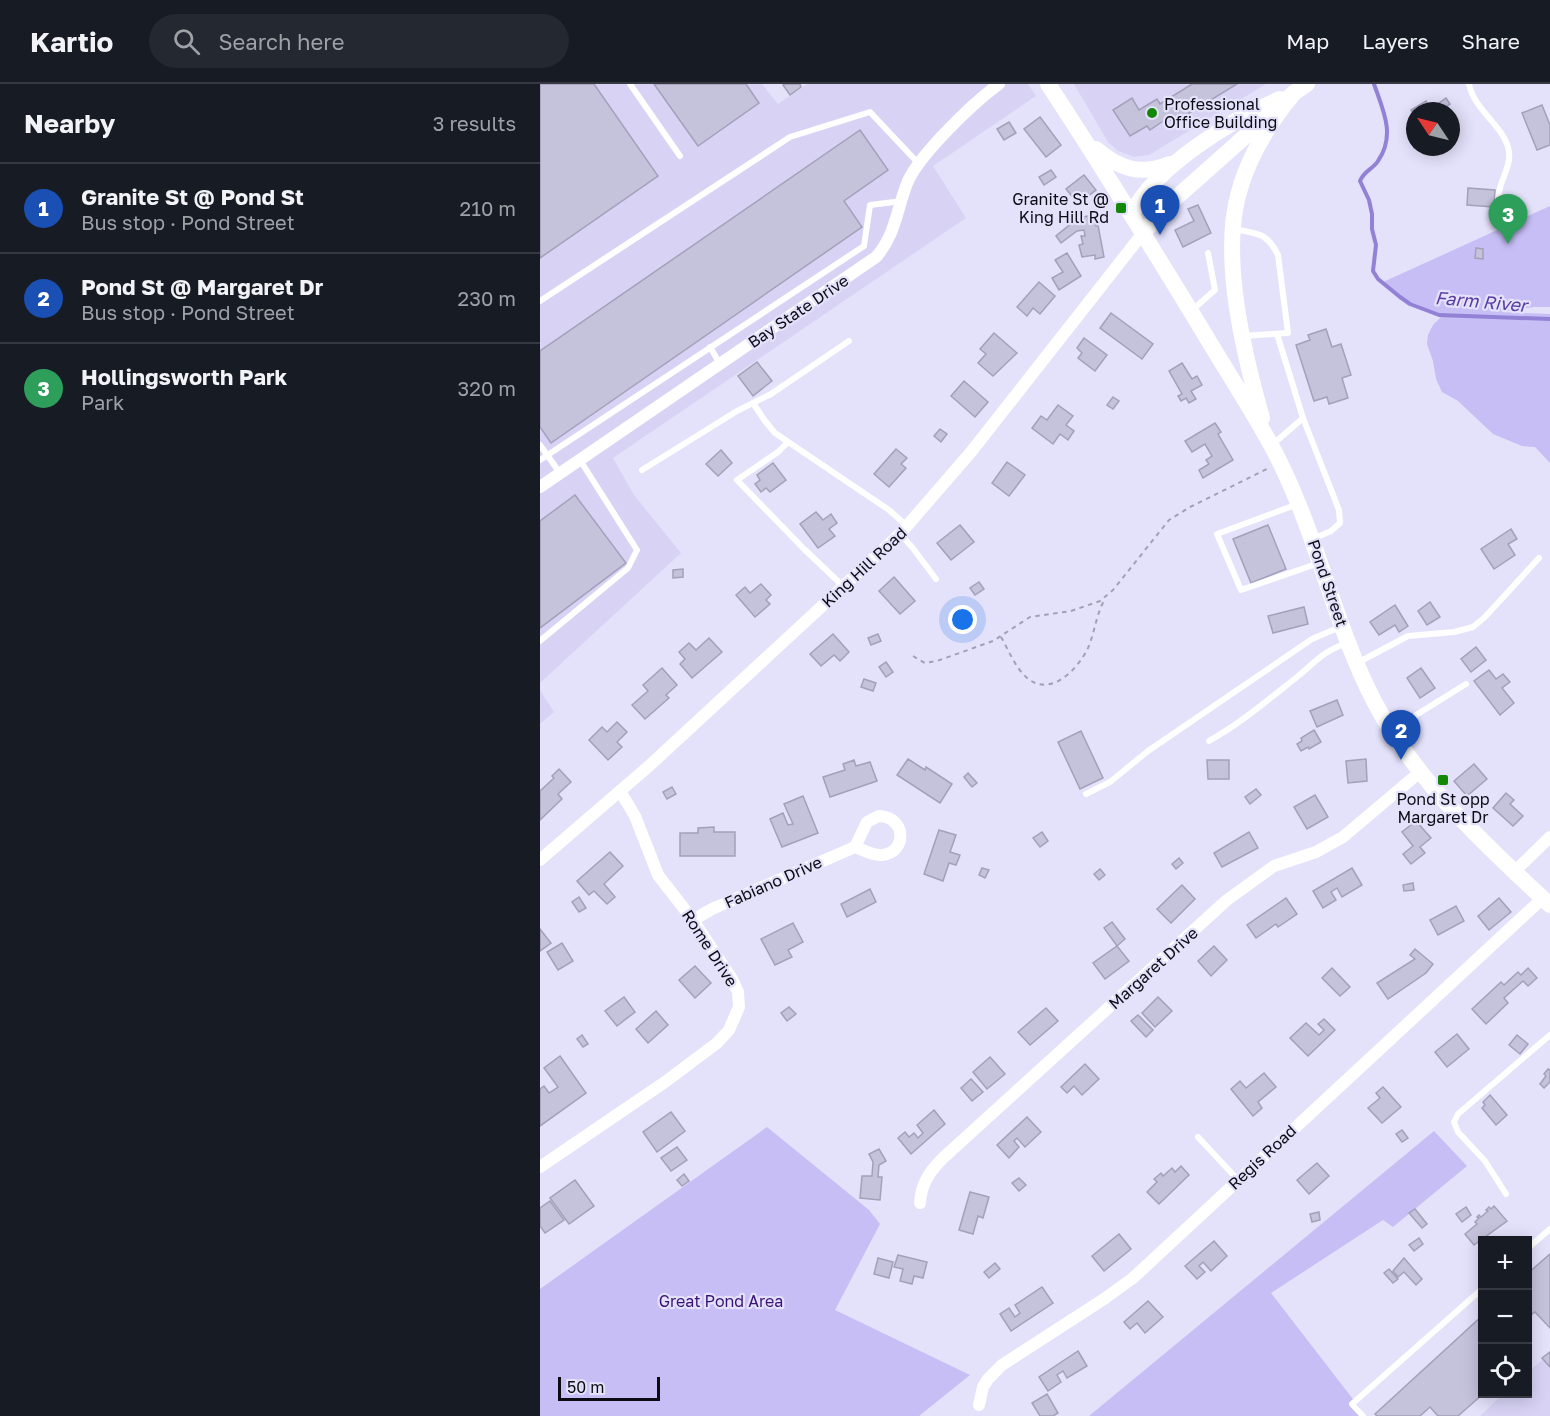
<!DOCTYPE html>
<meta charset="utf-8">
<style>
:root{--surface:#171b24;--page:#242831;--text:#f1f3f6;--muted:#9ea1a6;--line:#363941;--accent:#0b8043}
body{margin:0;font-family:"Golos Text",sans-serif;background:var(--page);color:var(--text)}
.controls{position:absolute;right:18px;bottom:18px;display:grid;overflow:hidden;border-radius:0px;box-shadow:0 3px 15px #0003}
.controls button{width:54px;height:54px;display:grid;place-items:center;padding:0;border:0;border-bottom:2px solid var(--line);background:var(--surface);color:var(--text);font:30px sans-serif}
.compass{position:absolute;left:866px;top:18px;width:54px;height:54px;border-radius:50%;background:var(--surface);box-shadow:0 3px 15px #0003;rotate:305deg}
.scale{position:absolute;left:18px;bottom:15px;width:102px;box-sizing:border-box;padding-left:6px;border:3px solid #0c0b13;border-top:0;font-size:16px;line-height:21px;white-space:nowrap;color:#0c0b13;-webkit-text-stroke:4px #e4e1fb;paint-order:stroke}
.you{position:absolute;left:423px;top:536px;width:21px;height:21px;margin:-15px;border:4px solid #fff;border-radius:50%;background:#1a73e8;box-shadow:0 0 0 9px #1a73e833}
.badge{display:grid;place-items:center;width:39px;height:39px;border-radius:50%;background:var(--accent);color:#fff;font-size:20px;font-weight:700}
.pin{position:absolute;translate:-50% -50px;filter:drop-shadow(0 2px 3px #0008)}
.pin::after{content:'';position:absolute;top:32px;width:21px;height:18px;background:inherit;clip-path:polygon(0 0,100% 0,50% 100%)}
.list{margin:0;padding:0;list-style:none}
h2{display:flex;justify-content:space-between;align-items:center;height:78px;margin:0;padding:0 24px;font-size:26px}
h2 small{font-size:20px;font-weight:400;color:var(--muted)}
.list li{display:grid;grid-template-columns:39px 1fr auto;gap:18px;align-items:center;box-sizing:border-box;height:90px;padding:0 24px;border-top:2px solid var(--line)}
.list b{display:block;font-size:22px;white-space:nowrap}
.list p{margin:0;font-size:20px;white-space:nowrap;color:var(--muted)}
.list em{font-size:20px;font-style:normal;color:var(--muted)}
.icon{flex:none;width:33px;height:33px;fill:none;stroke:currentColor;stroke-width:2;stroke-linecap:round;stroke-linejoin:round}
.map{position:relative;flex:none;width:1010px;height:1332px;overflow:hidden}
header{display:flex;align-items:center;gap:36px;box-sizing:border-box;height:84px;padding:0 30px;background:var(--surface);border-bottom:2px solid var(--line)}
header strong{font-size:28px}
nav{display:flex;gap:33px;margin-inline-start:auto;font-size:21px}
.search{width:420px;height:54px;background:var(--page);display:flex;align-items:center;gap:15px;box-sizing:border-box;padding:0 21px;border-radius:33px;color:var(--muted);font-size:22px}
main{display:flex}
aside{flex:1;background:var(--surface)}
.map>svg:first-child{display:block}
</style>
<header>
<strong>Kartio</strong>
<div class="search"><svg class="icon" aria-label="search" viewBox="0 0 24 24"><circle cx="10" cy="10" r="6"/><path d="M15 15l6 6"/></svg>Search here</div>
<nav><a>Map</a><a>Layers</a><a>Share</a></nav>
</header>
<main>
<aside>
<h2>Nearby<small>3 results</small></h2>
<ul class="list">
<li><span class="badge" style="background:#1a4fb4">1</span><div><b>Granite St @ Pond St</b><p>Bus stop · Pond Street</p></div><em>210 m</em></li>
<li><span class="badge" style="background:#1a4fb4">2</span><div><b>Pond St @ Margaret Dr</b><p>Bus stop · Pond Street</p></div><em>230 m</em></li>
<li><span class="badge" style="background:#2e9e5b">3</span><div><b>Hollingsworth Park</b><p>Park</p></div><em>320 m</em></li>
</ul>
</aside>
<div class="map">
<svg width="1010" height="1332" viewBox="0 0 1010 1332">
<rect width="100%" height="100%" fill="#e4e1fb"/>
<!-- built -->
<g fill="#d8d3f5">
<path d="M0,0H222L238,20L267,0H488L496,12L393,82L426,134L73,374L94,411L141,469L0,599Z"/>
<path d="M534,0H726L609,71L594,73L578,67L568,58Z"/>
<path d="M0,606L14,628L0,640Z"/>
<path d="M1010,1269V1332H940L963,1310H987L988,1288Z"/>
</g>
<!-- green -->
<g fill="#c7bef6">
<path d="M1010,122V223H994L961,228L1010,230V379L995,363L982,362L953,350L918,317L902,308L896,295L893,277L887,260L888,251L893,241L902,232L857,212L841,199Z"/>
<path d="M227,1043L329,1126L340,1140L295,1226L430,1291L379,1332H0V1205Z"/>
<path d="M894,1047L927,1082L853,1143L843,1136L731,1209L826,1332H549Z"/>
</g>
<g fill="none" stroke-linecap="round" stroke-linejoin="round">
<!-- stream -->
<path stroke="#9381d6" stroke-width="4" d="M834,0C843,26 856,51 838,77C833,85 824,87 820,97L829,116L832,130V145L836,161L833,187L838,195L860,213L870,220L899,231L1010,235"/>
</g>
<!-- building -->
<g fill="#c5c2dc" stroke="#a4a0b9" stroke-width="1.5">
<path d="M0,0H54L118,92L0,174Z"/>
<path d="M114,0H206L219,19L158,62Z"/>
<path d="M245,0H260L261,3L250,11L243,1Z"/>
<path d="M652,0H697L633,39L629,33L610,46L607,42L590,52L573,26L592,14L599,26L617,15L620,20Z"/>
<path d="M906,14L910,20L903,25L899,19Z"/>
<path d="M886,17L891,27H875V32L871,26Z"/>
<path d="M1002,21L1010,41V61L997,66L982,29Z"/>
<path d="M500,33L521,61L506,73L484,45Z"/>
<path d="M469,38L476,49L464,56L457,45Z"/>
<path d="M320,46L348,86L304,117L322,143L11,359L0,343V267Z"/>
<path d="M511,86L516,93L504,101L499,93Z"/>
<path d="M544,91L556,106L538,120L526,105Z"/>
<path d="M928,104L955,106L954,123L927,121Z"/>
<path d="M658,121L671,149L643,163L635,146L654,137L648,125Z"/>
<path d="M554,131L556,142L558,141L564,173L555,175V171L542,173L539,161L543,160L541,152H545L544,146L537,147L521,159L516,152L538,134Z"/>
<path d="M936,164L943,165V175L935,174Z"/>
<path d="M527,169L541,192L519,206L512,194L523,188L515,176Z"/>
<path d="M499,198L515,212L500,230L493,224L487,232L477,223Z"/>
<path d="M571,229L613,260L602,275L560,244Z"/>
<path d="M786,245L792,263L801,260L811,291L802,294L808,314L789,320L787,313L774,317L756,261L770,256L768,251Z"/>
<path d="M454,249L477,269L453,292L438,279L446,270L440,265Z"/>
<path d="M544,254L567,271L555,287L538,274L542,269L537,264Z"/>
<path d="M217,278L232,297L213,312L198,292Z"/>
<path d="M642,279L652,295L657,292L662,301L651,307L656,315L649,319L646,314L641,317L638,312L642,310L629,287Z"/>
<path d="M424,297L448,318L435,333L411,312Z"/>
<path d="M573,313L579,317L573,325L567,321Z"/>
<path d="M518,321L533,332L526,341L534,347L528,356L520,350L513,360L492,344L501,332L507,336Z"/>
<path d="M675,339L681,348L678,350L693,376L663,394L659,386L669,380L666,376L672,372L665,360L652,368L645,357Z"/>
<path d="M400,345L407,350L401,358L394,352Z"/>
<path d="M356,365L367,374L361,380L366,384L349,403L334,390Z"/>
<path d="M181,366L192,379L178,392L166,380Z"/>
<path d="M467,378L485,391L469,412L452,399Z"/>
<path d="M233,379L246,396L230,408L226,404L221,408L215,400L220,396L217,391Z"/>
<path d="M35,411L86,479L0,544V437Z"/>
<path d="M276,428L283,436L291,430L297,439L289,445L295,452L278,464L260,440Z"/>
<path d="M420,441L434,458L411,476L397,459Z"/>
<path d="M728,441L746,485L711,499L693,455Z"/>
<path d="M971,445L977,455L968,460L975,471L954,485L941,465Z"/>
<path d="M143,485V493L133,494V486Z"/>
<path d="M354,493L375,517L360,530L339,507Z"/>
<path d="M439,498L444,505L435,511L430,504Z"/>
<path d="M221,500L231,511L226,516L230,520L215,533L196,511L205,503L210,509Z"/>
<path d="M890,518L900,533L887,541L878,527Z"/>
<path d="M855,521L868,542L859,548L855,541L839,551L830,538Z"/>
<path d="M764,523L768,540L733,549L728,532Z"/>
<path d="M293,550L309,568L300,577L294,571L281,582L270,570Z"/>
<path d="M338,550L341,557L331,561L328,554Z"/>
<path d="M169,554L182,568L152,594L140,580L145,575L139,568L149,559L156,566Z"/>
<path d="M936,563L946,576L931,588L921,575Z"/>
<path d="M346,578L353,588L346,593L339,583Z"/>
<path d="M122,584L137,601L126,611L129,614L105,635L92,621L108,607L103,601Z"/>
<path d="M881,584L895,604L880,614L867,594Z"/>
<path d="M949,586L956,595L963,590L970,598L962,604L974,619L960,631L934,597Z"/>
<path d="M324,595L336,599L333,607L321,603Z"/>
<path d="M797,616L803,631L777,643L770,627Z"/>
<path d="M77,638L87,648L77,658L82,663L68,676L49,656L62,643L67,648Z"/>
<path d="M774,646L781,658L769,665L768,663L761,667L757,660L762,657L761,654Z"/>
<path d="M541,647L563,694L540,705L518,658Z"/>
<path d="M368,675L385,686L386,683L412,700L400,719L357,691Z"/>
<path d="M826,675L827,697L808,699L806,677Z"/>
<path d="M314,676L316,682L330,678L337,697L290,713L283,693L305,686L303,680Z"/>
<path d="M667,676H689V695H668Z"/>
<path d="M934,680L947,695L927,712L914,697Z"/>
<path d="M19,685L31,698L18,710L22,715L0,736V707L14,694L12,692Z"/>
<path d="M428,689L437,699L432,703L424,693Z"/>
<path d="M132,703L136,710L127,715L123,708Z"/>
<path d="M716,705L721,711L710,720L705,713Z"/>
<path d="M966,709L974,716L970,720L983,732L973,742L953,724Z"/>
<path d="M775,711L788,733L767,745L754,723Z"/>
<path d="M263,712L278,749L242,763L230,735L243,729L248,741L253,740L244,720Z"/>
<path d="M876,737L891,754L880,763L885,769L871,780L863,770L873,762L862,748Z"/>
<path d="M174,743V748H195V772H140V749H158V744Z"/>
<path d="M399,746L416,751L410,768L420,771L416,781L409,779L403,797L384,790Z"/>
<path d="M502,748L508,757L500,763L493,754Z"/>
<path d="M709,748L718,764L682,783L674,769Z"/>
<path d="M70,768L83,782L64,800L75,813L67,820L54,807L49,811L37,797Z"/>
<path d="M639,774L643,779L636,785L632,780Z"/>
<path d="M442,784L449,786L445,794L439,791Z"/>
<path d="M812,784L822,801L802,813L797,804L791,808L796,816L783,824L773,807Z"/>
<path d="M560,785L565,791L559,796L554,790Z"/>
<path d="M873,799L874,806L864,807L863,801Z"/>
<path d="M642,801L655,815L631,839L617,825Z"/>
<path d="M330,805L336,818L307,833L301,820Z"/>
<path d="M39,813L46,824L39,828L32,818Z"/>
<path d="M746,814L757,830L738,843L736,840L716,854L707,841Z"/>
<path d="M959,814L971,828L949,846L938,832Z"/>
<path d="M916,822L924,837L898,851L890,836Z"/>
<path d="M572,838L585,855L577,862L564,844Z"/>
<path d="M253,839L263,858L248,866L252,873L235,881L221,855Z"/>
<path d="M0,845L11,859L0,867Z"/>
<path d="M22,859L33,877L18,886L7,868Z"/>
<path d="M577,862L589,877L565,895L553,879Z"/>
<path d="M674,862L687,876L671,892L658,877Z"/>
<path d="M875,865L893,880L886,889L848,915L837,899L875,875L870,871Z"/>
<path d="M155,882L171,899L155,914L139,896Z"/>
<path d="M792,884L810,903L800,912L782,894Z"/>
<path d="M988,884L997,894L988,902L983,897L964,914L968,919L946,940L932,925L961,898L964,901L978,888L981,891Z"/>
<path d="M84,913L95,928L77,942L65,927Z"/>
<path d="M618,913L632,927L615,943L602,929Z"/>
<path d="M249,923L256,930L247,937L241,929Z"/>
<path d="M506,924L518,937L490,961L478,948Z"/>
<path d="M116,927L128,941L108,959L96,945Z"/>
<path d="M598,931L613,946L606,953L591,937Z"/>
<path d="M784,935L795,946L768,972L750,954L766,939L779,951L784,946L778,940Z"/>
<path d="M917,950L929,965L907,983L895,968Z"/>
<path d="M42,951L48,960L43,963L37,955Z"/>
<path d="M977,951L988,960L980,970L969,961Z"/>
<path d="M20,972L46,1009L0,1042V1005L4,1002L9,1009L18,1003L4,984Z"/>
<path d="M450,973L465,990L447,1005L433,988Z"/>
<path d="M545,980L559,995L542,1011L534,1002L527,1009L521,1003Z"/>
<path d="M1008,985L1010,986V998L1004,1004L1000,1000L1006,992L1004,990Z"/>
<path d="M724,989L736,1003L718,1018L722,1024L713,1032L691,1005L700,997L706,1004Z"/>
<path d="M431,995L443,1008L432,1017L421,1004Z"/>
<path d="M843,1003L861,1023L842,1039L828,1024L840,1014L836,1009Z"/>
<path d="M950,1011L967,1031L956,1041L942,1024L945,1021L943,1018Z"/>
<path d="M394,1026L405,1040L371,1070L358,1054L365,1048L369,1053L374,1049L378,1054L383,1049L377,1041Z"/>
<path d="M131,1028L145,1047L117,1068L103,1048Z"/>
<path d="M487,1033L501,1048L485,1063L477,1054L474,1057L479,1063L469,1074L457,1061Z"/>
<path d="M862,1046L868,1054L862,1058L856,1050Z"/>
<path d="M137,1063L147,1076L131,1087L121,1074Z"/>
<path d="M339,1065L346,1077L339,1081L338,1093H342L340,1116L320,1114L322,1092H332L333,1078L329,1070Z"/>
<path d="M777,1079L789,1092L769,1110L757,1096Z"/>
<path d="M641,1082L649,1091L619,1120L607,1108L617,1098L614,1095L621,1089L623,1092L632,1084L635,1088Z"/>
<path d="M144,1090L149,1097L142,1102L137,1096Z"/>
<path d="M479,1094L486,1101L479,1107L472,1099Z"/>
<path d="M35,1096L54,1122L29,1140L10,1114Z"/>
<path d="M430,1108L449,1113L443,1134L438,1132L433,1150L419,1146Z"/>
<path d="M10,1117L24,1136L5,1149L0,1142V1124Z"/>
<path d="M954,1122L967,1137L934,1161L925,1150L937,1140L935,1138L939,1134L937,1133L939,1131L941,1133L948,1127L946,1126L949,1123L951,1125Z"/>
<path d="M926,1123L931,1131L922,1138L916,1130Z"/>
<path d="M875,1125L887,1140L882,1144L869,1129Z"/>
<path d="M779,1128L780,1136L772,1138L770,1130Z"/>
<path d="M579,1150L591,1165L564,1187L552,1172Z"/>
<path d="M879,1154L883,1160L874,1167L869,1161Z"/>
<path d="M674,1157L687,1172L671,1187L663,1178L659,1182L665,1188L657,1195L645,1182Z"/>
<path d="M1010,1170V1244L995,1228L987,1234V1190Z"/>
<path d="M358,1171L387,1178L383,1194L374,1192L372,1200L360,1197L363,1185L354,1183Z"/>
<path d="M338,1174L353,1178L349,1194L334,1190Z"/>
<path d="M864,1174L882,1195L876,1201L864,1188L858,1193L853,1187Z"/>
<path d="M455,1179L460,1185L449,1194L444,1188Z"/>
<path d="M849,1185L858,1195L853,1199L844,1189Z"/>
<path d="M502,1203L513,1219L471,1247L460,1230L469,1224L475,1233L480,1229L475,1221Z"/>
<path d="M608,1217L623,1233L605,1249L597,1239L590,1245L584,1238Z"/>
<path d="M942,1232L943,1310L918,1332H898L890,1323L880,1332H837L835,1330Z"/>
<path d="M538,1267L547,1282L527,1294L523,1287L517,1291L521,1298L508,1307L499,1293Z"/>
<path d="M1010,1268V1283L1002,1274Z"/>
<path d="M507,1310L518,1329L513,1332H500L492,1319Z"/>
</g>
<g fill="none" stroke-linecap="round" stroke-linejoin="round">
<!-- path -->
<g stroke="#a2a0b4" stroke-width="2" stroke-dasharray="4.5 4.5" stroke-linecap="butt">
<path d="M461,553C468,565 475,583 486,593C510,615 538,585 548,564C555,548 556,530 565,515"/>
<path d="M373,572L385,579L397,577L453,557L490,533L531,527L560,517L573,506L629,436L650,423L727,385"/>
</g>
<!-- service -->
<g stroke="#fff" stroke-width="6">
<path d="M90,0L140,72"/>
<path d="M929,0C934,27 966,43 969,68C971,80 963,92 960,104C958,110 958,116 958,122"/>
<path d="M695,145C717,150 727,148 738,171L748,249L704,252"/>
<path d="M0,217L250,53L330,28L379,80"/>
<path d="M651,227L675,206L668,169"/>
<path d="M737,250L763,334L799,426L800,439L791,447L773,455"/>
<path d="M170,263L180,280"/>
<path d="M213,319L225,337L235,349L349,426L367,442"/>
<path d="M248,358L238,368L197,396L264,465L303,502"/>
<path d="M0,361L20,389"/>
<path d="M732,361L763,334"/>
<path d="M0,376L324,162L330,121L362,117"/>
<path d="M102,386L197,327L231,310L309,257"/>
<path d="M758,420L677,450L701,506L779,479"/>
<path d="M360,450L372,463L396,495"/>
<path d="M0,557L88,484L97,466L40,376"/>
<path d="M819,578L868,552L914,548L933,543L945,533L999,474"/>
<path d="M852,646L926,600"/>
<path d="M669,657C701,639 728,616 757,593C778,576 780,569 807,559"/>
<path d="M546,710L570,698L608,667L772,555L800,543"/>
<path d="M658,1053L698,1096"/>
<path d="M966,1110L945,1077L918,1048L914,1038L918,1030L1010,951"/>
<path d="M987,1165L1010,1145"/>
<path d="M823,1332L812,1320L942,1205"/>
</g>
<!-- minor -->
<g stroke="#fff" stroke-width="12">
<path d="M0,403L336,173C356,151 357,123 368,97C381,69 433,19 459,0"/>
<path d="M339,732C367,733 367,769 342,771C333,772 323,766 315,763L327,738Z"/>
<path d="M0,776L109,682L360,450L431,368L603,149"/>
<path d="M975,787L1010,753"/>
<path d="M153,836L172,825L315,763"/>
<path d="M0,1083L125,998L177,959L189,946L199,923L198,908L192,895L153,836L118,791L95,732L80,707"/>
<path d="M380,1119C381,1100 390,1087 403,1074L687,816L734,782L776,768L803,753L880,688"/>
<path d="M439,1321L443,1303L448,1295L462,1281L564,1215L593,1194L1003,814"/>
</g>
<!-- secondary -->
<g stroke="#fff" stroke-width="16">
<path d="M508,0C561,80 611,162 661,244C684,283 709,321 731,361C776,443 792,537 835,619C877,698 945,761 1010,821"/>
<path d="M556,65C579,85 601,92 630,80"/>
<path d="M592,130C613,84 694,34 740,15"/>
<path d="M603,149L628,121L754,9L767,0"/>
<path d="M722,334C704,270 680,173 699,108C709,71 730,38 754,9"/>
</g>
</g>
<!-- markers -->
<g fill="#138807" stroke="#e4e1fb" stroke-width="2">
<circle cx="612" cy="29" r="6"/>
<rect x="575" y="118" width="12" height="12" rx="3"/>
<rect x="897" y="690" width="12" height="12" rx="3"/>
</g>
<g text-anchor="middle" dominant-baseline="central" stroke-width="4.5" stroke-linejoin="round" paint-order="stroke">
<!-- poi labels -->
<g font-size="16" fill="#0c0b13" stroke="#e4e1fb" text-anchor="start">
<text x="624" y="20">Professional<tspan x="624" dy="18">Office Building</tspan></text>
<text x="569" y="115" text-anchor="end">Granite St @<tspan x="569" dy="18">King Hill Rd</tspan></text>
<text x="903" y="715" text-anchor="middle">Pond St opp<tspan x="903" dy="18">Margaret Dr</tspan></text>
</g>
<!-- street labels -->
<g font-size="16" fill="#0c0b13" stroke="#e4e1fb">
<text transform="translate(258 227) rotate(-34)">Bay State Drive</text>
<text transform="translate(324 483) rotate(-43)">King Hill Road</text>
<text transform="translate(788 499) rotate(71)">Pond Street</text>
<text transform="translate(233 798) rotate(-24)">Fabiano Drive</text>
<text transform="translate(170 864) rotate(57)">Rome Drive</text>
<text transform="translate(613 884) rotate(-42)">Margaret Drive</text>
<text transform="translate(722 1073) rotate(-43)">Regis Road</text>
</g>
<!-- park labels -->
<g font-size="16" fill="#391378" stroke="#e4e1fb">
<text x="181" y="1217">Great Pond Area</text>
</g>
<!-- water labels -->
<g font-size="18" font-style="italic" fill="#5a3da2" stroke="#e4e1fb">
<text transform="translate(941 217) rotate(5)">Farm River</text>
</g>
</g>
</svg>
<div class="controls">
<button>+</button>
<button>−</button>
<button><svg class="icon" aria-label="locate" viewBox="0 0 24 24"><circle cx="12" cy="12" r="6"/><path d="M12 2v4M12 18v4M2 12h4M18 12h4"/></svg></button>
</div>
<svg class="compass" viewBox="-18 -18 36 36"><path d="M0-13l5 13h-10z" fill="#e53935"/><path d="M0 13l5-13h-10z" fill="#9ea1a6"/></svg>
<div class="scale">50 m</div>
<div class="you"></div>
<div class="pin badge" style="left:620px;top:151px;background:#1a4fb4">1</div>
<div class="pin badge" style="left:861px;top:676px;background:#1a4fb4">2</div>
<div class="pin badge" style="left:968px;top:160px;background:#2e9e5b">3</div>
</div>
</main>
